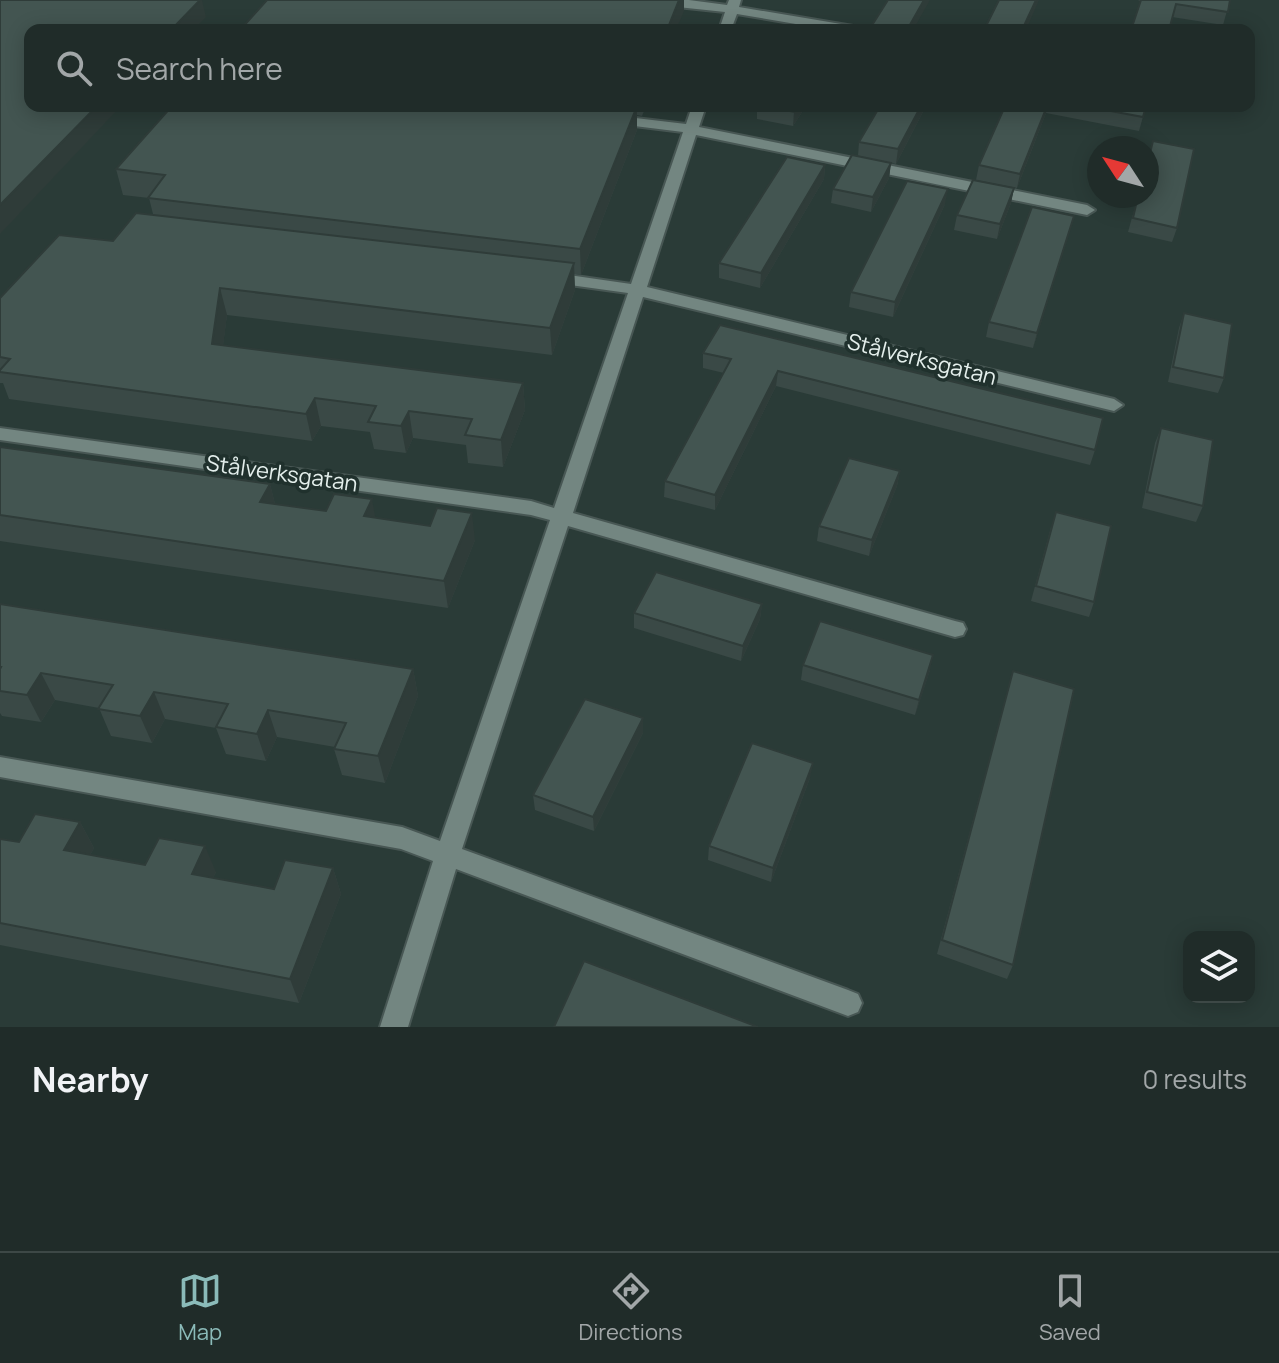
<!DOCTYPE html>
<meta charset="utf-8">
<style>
:root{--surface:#202c29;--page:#283431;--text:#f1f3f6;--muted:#a2a7a8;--line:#3d4846;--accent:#8bbbb9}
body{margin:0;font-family:Manrope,sans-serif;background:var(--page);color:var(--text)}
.controls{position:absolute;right:24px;bottom:24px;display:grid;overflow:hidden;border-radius:16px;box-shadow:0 4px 20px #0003}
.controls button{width:72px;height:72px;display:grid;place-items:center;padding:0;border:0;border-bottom:2px solid var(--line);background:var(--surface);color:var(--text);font:40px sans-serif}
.compass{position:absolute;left:1087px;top:136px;width:72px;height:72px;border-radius:50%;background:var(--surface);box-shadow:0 4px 20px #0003;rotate:306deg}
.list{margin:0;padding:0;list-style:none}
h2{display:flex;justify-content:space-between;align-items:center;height:104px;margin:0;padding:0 32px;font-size:34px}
h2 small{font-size:26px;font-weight:400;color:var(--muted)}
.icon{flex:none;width:44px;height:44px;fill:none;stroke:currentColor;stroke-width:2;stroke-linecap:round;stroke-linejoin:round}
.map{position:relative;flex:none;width:1279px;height:1027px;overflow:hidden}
.search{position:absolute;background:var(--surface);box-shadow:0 4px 20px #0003;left:24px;right:24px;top:24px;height:88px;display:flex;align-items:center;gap:20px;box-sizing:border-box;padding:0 28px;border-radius:16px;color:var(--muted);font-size:30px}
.sheet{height:224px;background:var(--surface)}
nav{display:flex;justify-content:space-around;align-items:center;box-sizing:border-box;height:112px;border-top:2px solid var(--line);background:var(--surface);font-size:22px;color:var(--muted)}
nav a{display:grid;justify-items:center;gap:4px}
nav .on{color:var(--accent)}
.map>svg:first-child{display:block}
</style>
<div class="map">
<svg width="1279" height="1027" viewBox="0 0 1279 1027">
<rect width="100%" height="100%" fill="#2a3b37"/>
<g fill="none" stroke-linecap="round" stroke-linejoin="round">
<defs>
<g id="minor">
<path d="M643,0H689L727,5L729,0H741L739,7L853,26L859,30H831L737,14L731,30H719L725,12L649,4Z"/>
<path d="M692,106H706L699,127L1087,205L1095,210L1087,215L696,135L647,287L1114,399L1123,405L1114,411L643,297L573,513L955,621L963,623L966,629L963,635L955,637L568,526L462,849L848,990L858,994L862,1003L858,1012L848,1016L456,869L408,1027H380L433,861L401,849L0,777V757L402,827L440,841L550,520L531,515L0,440V428L531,501L554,508L628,293L548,282L540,277L548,272L631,284L683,132L610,123L603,119L610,115L686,124Z"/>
</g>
</defs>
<!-- minor casing -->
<use href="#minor" stroke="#485754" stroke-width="4"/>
<!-- minor -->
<use href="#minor" fill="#738681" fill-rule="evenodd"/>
</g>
<!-- wall -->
<g fill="#3a4946">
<path d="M1138,0H1230L1223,25L1172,17Z"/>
<path d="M172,106H646L642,116L637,115V130L581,275L574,274L575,290L552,355L227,315L223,345L523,383L525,410L503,467L468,463L466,445L413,438L406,453L374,449L370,432L321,426L312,441L9,399L3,383H0V298L113,241L153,214L149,198L123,195L116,169Z"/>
<path d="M757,106H806L793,126L757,119Z"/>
<path d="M880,106H926L896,164L858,156L859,142Z"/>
<path d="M1005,106H1146L1139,131L1046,113L1017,188L976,180L979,165Z"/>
<path d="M891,163L889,178L871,212L831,203L833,189Z"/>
<path d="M825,165L824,179L760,288L719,278V263Z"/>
<path d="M1014,188L1011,203L997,239L954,230L957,215Z"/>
<path d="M1138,196L1177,228L1172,242L1128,232Z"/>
<path d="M945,204L893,317L849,307L851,292Z"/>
<path d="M1074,216L1033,348L986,337L989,322Z"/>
<path d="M1184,313L1224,378L1218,393L1168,382L1179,328Z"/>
<path d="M703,353L1095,450L1090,465L776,386L715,510L664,497L665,481L724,373L703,368Z"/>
<path d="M1161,428L1203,506L1196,522L1142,508L1155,443Z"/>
<path d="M0,447L270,484L275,504L376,518L475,540L448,608L0,541Z"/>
<path d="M900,471L897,486L869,556L817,541L819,526Z"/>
<path d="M1051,527L1094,602L1089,617L1031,601Z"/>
<path d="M0,604L413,669L418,696L385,783L342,775L334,749L335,747L277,737L266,761L226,754L216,728L165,719L152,743L111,736L99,708L55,700L41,722L2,716L0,713Z"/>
<path d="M762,604L760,619L741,661L634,628V613Z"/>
<path d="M803,665L930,670L915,715L801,680Z"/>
<path d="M1013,671V965L1007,979L937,954Z"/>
<path d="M643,718V733L594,831L535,810L533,795Z"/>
<path d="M810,778L771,882L708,860L709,846Z"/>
<path d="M80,822L94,848L90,855L145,865L216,872L213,878L274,889L333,868L341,894L299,1003L0,945V839L19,842Z"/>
</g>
<!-- shaded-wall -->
<g fill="#2f3c39">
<path d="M200,0H202L206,17L193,30H171Z"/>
<path d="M679,0H684V11L676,30H667Z"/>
<path d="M924,0H930L913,30H907Z"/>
<path d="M1036,0H1039L1026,30H1022Z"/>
<path d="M97,106H121L0,234V205Z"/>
<path d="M637,106V130L581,275L580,249Z"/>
<path d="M798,106H806L793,126L794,112Z"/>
<path d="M921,106H926L896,164L898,149Z"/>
<path d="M1047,106H1048L1046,113L1017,188L1020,174Z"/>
<path d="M891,163L889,178L871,212L873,197Z"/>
<path d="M825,165L824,179L760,288L761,273Z"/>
<path d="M1014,188L1011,203L997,239L1000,224Z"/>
<path d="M948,189L945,204L893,317L895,302Z"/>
<path d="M1074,216L1070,230L1033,348L1037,333Z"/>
<path d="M574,263L575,290L552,355L550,328Z"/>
<path d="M220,288L227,315L220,371L212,344Z"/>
<path d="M778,371L776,386L715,510V495Z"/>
<path d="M523,383L525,410L503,467L501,440Z"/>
<path d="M315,398L321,426L312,441L306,414Z"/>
<path d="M409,411L413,438L406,453L401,426Z"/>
<path d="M900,471L897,486L869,556L872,540Z"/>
<path d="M270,484L277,512L260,502Z"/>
<path d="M372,499L377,527L364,516Z"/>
<path d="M472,513L475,540L448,608L444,581Z"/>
<path d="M762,604L760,619L741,661L743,646Z"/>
<path d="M933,655L930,670L915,715L919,700Z"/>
<path d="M413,669L418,696L385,783L378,756Z"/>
<path d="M41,673L55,700L41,722L27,695Z"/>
<path d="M154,692L165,719L152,743L140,716Z"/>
<path d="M268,710L277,737L266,761L257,734Z"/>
<path d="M643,718V733L594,831L593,817Z"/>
<path d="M813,763L810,778L771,882L773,868Z"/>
<path d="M80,822L94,848L78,876L64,850Z"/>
<path d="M205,846L216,872L203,899L192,874Z"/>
<path d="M333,868L341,894L299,1003L290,979Z"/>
</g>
<!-- building -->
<g fill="#435551" stroke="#2f3c39" stroke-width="2">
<path d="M0,0H200L171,30H30V106H97L0,205Z"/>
<path d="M267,0H679L667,30H240Z"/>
<path d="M888,0H924L907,30H869Z"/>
<path d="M999,0H1036L1022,30H984Z"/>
<path d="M1141,0H1230L1228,12L1176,4L1169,30H1131Z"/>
<path d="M813,25L839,30H810Z"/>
<path d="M172,106H637L580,249L148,198L165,175L116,169Z"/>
<path d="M764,106H798L794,112Z"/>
<path d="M880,106H921L898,149L859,142Z"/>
<path d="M1005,106H1047L1020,174L979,165Z"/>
<path d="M1084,106H1146L1143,117Z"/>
<path d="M1153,141L1194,149L1177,228L1133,218L1138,196H1147V165Z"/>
<path d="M852,155L891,163L873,197L833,189Z"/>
<path d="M787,157L825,165L761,273L719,263Z"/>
<path d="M973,180L1014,188L1000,224L957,215Z"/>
<path d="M907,181L948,189L895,302L851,292Z"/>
<path d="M1032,207L1074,216L1037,333L989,322Z"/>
<path d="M136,213L574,263L550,328L220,288L212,344L523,383L501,440L465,435L472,419L409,411L401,426L368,422L376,406L315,398L306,414L0,372V370L10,359L0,357V298L59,235L113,241Z"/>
<path d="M1184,313L1232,324L1224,378L1173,367Z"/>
<path d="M720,325L1103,418L1095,450L778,371L715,495L665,481L731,359L703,353Z"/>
<path d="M1161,428L1213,440L1203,506L1147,492Z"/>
<path d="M0,447L270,484L260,502L326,511L334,494L372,499L364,516L430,526L437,508L472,513L444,581L0,515Z"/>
<path d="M849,458L900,471L872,540L819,526Z"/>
<path d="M1056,512L1111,526L1094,602L1036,586Z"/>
<path d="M656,572L762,604L743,646L634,613Z"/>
<path d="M0,604L413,669L378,756L334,749L346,723L268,710L257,734L216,727L228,704L154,692L140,716L98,709L113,685L41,673L27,695L0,691V669L1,667H0Z"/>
<path d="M820,621L933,655L919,700L803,665Z"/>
<path d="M1013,671L1074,689L1013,965L942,940Z"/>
<path d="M585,699L643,718L593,817L533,795Z"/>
<path d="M752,743L813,763L773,868L709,846Z"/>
<path d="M35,814L80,822L64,850L145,865L159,838L205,846L192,874L274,889L285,860L333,868L290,979L0,923V839L19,842Z"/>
<path d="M584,961L758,1027H554Z"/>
</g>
<g text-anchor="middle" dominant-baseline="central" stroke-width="7" stroke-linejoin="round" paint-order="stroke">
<!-- street labels -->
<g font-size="22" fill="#e4efec" stroke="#20312d">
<text transform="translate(922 359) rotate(14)">Stålverksgatan</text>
<text transform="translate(282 473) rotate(8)">Stålverksgatan</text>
</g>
</g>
</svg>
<div class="controls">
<button><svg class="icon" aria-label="layers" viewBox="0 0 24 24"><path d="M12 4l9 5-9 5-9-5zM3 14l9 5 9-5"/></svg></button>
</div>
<svg class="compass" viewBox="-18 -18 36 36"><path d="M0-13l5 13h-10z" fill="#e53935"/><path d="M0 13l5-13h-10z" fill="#a2a7a8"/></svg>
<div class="search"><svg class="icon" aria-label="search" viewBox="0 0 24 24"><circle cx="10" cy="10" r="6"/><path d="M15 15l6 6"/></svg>Search here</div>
</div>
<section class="sheet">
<h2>Nearby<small>0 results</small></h2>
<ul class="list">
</ul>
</section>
<nav>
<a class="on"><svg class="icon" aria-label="map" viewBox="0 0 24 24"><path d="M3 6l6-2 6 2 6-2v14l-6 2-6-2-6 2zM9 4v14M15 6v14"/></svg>Map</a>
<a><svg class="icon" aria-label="directions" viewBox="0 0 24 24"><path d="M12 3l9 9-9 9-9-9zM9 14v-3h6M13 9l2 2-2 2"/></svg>Directions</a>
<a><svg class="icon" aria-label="saved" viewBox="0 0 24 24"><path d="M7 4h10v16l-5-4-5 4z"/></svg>Saved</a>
</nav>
